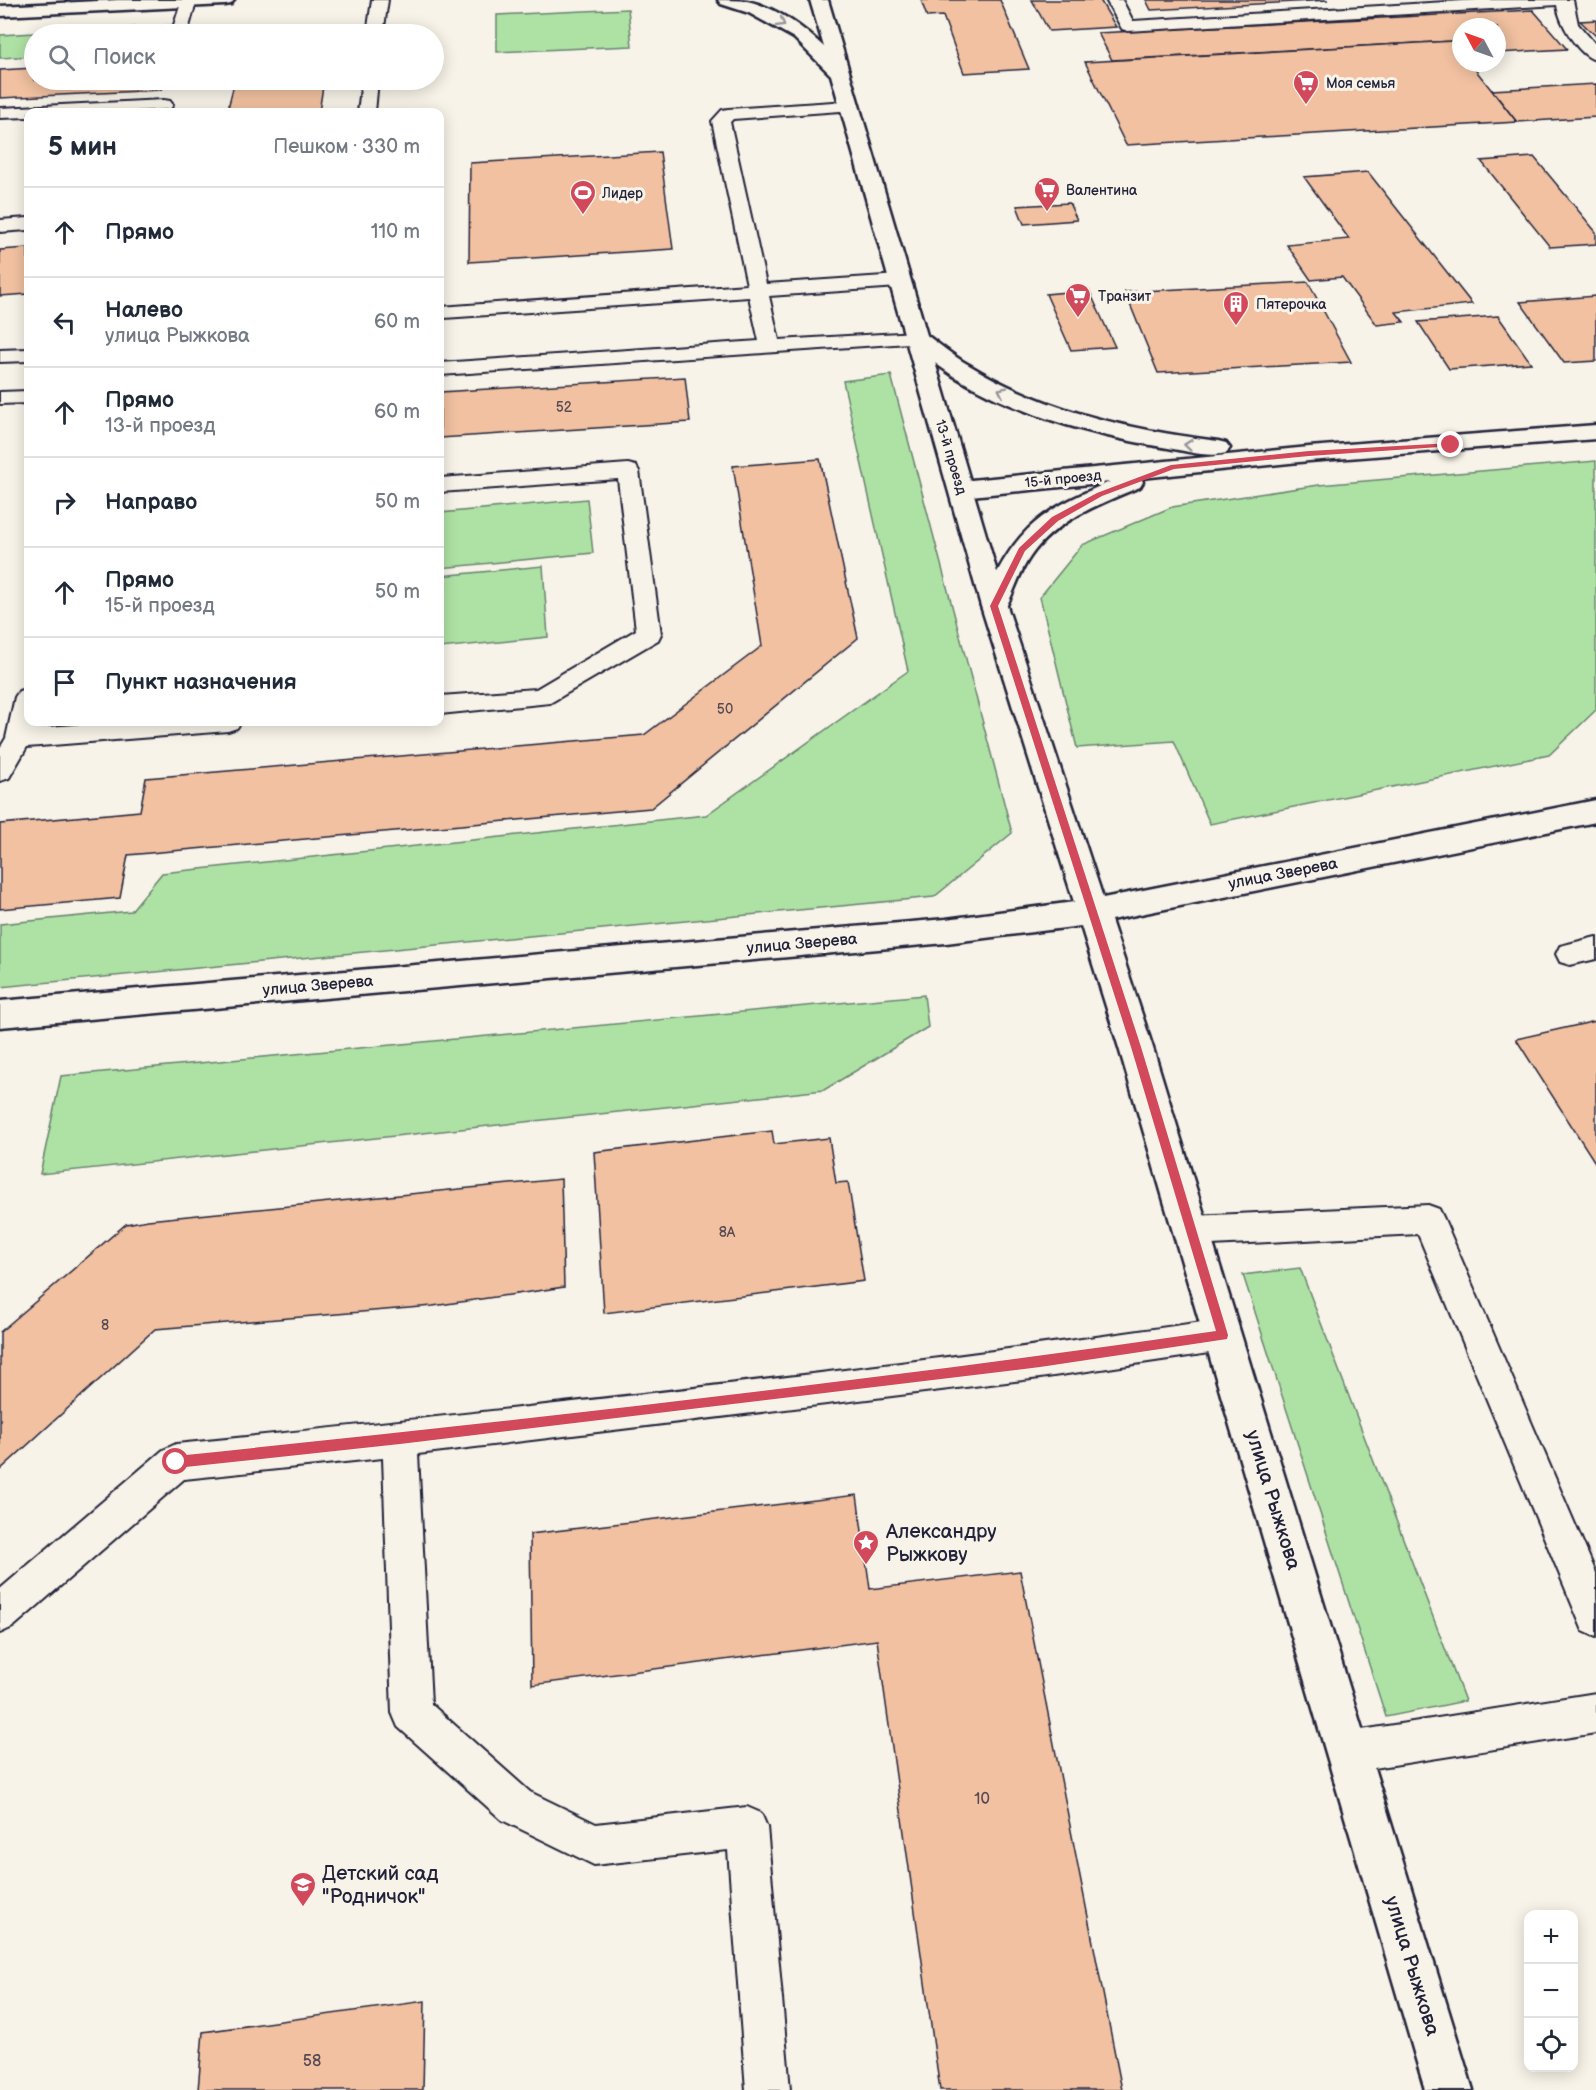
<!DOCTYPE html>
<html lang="ru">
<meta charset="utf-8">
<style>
:root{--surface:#fff;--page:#f2f2f3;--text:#1f2937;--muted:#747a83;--line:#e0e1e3}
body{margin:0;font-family:"Balsamiq Sans",sans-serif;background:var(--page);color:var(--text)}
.controls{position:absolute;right:18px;bottom:18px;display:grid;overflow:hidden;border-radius:12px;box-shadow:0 3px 15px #0003}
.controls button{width:54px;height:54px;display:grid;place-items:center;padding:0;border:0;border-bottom:2px solid var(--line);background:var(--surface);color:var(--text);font:30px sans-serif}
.compass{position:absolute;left:1452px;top:18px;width:54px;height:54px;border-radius:50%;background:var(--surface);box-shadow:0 3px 15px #0003;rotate:311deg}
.stop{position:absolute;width:18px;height:18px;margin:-14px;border:4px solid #d1495b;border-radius:50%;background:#fff}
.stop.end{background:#d1495b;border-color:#fff;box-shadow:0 2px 6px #0008}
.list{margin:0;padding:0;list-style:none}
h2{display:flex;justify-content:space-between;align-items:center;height:78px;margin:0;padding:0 24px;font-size:26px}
h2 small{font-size:20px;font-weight:400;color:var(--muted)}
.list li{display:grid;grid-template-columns:39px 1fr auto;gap:18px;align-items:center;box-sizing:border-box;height:90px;padding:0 24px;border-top:2px solid var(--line)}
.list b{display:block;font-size:22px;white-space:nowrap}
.list p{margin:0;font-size:20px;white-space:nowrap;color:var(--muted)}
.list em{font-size:20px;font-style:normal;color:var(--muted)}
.icon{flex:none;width:33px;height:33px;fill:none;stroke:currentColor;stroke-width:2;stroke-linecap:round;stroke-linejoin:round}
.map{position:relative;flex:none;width:1596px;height:2090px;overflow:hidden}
.search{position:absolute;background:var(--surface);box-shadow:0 3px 15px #0003;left:24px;top:24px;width:420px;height:66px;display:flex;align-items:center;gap:15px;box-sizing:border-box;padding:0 21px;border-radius:33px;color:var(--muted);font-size:22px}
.panel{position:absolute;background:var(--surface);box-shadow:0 3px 15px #0003;left:24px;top:108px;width:420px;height:618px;border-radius:12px}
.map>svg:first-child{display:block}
</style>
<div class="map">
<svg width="1596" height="2090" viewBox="0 0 1596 2090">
<rect width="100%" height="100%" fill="#f7f3e8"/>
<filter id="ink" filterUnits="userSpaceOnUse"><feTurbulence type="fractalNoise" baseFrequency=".0167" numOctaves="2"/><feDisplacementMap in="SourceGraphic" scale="12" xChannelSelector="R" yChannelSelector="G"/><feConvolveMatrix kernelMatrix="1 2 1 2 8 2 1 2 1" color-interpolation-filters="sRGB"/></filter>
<g filter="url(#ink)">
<!-- green -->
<g fill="#aee2a4" stroke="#688270" stroke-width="1.5">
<path d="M628,9L632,46L497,52V15Z"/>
<path d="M176,25L174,34H34V56L0,58V35Z"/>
<path d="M891,375L1012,833L934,897L0,987V924L131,911L162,873L706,815L908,671L843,381Z"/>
<path d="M1596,461V710L1549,755L1210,824L1174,741L1077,748L1040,597L1082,545L1172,507L1319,485Z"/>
<path d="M587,499L593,553L440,568V513Z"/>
<path d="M543,566L548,637L440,648V576Z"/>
<path d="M924,995L928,1027L824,1090L40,1174L61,1076Z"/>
<path d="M1300,1268L1465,1701L1386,1717L1243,1275Z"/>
</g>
<!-- building -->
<g fill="#f1c1a1" stroke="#22223b" stroke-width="1.5">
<path d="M921,0H1000L1029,69L964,73L943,16L927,17Z"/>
<path d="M1032,0H1100L1116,27L1049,31Z"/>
<path d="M1146,0H1328L1151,10Z"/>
<path d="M1533,10L1567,49L1497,53V27H1461V52L1453,41L1112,60L1098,33Z"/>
<path d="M1596,20V36L1580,21Z"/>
<path d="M1453,41L1461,52V63H1470L1517,122L1126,145L1085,62Z"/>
<path d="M34,68V80H164L161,90L0,98V70Z"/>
<path d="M235,80H324L319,112H227Z"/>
<path d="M1596,84V117L1517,122L1492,90Z"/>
<path d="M660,152L673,249L469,262L470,163Z"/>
<path d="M1534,157L1596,232V244L1550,247L1481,161Z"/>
<path d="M1368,172L1472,304L1396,312L1404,322L1377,325L1342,277L1311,280L1287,245L1349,239L1304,177Z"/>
<path d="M1069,203L1077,220L1024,224L1017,206Z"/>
<path d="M28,248V294L0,296V250Z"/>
<path d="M1308,282L1351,362L1158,373L1125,292Z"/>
<path d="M1089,290L1115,347L1071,350L1046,294Z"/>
<path d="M1596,296V361L1564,363L1520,302Z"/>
<path d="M1498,316L1531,363L1449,369L1418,322Z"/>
<path d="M685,377L690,422L440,438V392Z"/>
<path d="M820,459L858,638L651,808L128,855L120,898L0,909V824L140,811L146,778L644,735L762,646L733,466Z"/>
<path d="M1596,1021V1164L1516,1039Z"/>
<path d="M772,1131L774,1144L829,1138L836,1183L848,1182L864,1281L604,1313L594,1152Z"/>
<path d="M561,1179L564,1287L433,1306L155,1329L0,1470V1332L126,1224L148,1220Z"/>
<path d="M857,1495L870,1589L1020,1571L1122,2090H940L877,1640L532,1685L530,1534Z"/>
<path d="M425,2001L423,2090H198L203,2032Z"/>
</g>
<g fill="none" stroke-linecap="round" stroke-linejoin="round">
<defs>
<g id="lane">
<path d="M182,0L196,2L187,34H171Z"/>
<path d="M372,0H388L383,34H367Z"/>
<path d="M1106,0H1122L1133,21L1479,0H1573L1578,24L1596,45V60C1578,56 1559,22 1557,5L1128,31L1122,29Z"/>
<path d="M362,80H378L375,112H358Z"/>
<path d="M164,100L170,101L173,105L170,109L116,112H28V117L0,118V108Z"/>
<path d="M848,101L854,102L857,106L854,110L733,119L730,122L766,284L899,275L906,277L909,281L906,285L899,287L769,296L779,340L916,332L923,334L926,338L923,342L440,375V363L759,341L749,297L444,318L440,317V307L747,285L712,121L722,110L728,109Z"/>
<path d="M28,218V230L0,232V220Z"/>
<path d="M28,349V361L0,362V350Z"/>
<path d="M28,391V403L0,404V392Z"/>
<path d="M628,464L636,466L639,471L661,634L658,640L550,703L440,714V696L536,689L636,630L618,479L440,492V478Z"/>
<path d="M28,688V722H35L34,728L115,722H241L237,728L228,731L27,747L9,778L0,781V748L6,738L15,697L19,691Z"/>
<path d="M1596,937V959L1570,965L1560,962L1556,954L1560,946Z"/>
<path d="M1428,1205L1439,1209L1444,1219L1596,1573V1637L1583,1631L1418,1234L1192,1246L1180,1241L1176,1231L1180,1221L1192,1216Z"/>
<path d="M1223,1319L1235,1324L1240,1335L1235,1346L1223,1351L1040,1378L418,1454L431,1704L530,1792L596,1824L747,1807L761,1813L767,1827L790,2090H746L728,1850L594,1865L502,1820L398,1727L392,1713L383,1458L184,1479L13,1627L0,1633V1589L163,1450L176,1444C526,1409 875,1370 1223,1319Z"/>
<path d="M1596,1693V1733L1349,1772L1335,1766L1329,1752L1335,1738L1349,1732Z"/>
</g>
<g id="street">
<path d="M916,331L924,333C939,344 953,356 969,365C1044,411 1131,430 1218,441L1226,443L1230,448L1226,453C1208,458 1186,451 1168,448C1094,436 1017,415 952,375C937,365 923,354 908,343L905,338L908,333Z"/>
<path d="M1596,425V439L1309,461L1141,478L1143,482L1140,487C1101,503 1054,521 1030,557C1018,574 1014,595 1003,612L994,615L985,612L981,606C1013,533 1035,512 1110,482L961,497L952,494L949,489L952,484L961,481L1309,447Z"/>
</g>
<g id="secondary">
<path d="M118,0H234L231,4L225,5L0,16V6Z"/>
<path d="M718,0C727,0 738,0 747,1C775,7 803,27 824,47L810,0H828L1007,606L1103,898L1596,800V822L1111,920L1153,1048L1473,2090H1425L1119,1048L1081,926L946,943L0,1027V1001L946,919L1074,902L981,606L831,75L794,38L749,13L721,4Z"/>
</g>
</defs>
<!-- lane casing -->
<use href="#lane" stroke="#22223b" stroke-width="4"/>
<!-- street casing -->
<use href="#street" stroke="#22223b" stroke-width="5"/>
<!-- secondary casing -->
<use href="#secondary" stroke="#22223b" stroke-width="5"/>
<!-- lane -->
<use href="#lane" fill="#f7f3e8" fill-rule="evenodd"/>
<!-- street -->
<use href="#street" fill="#f7f3e8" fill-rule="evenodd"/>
<!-- secondary -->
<use href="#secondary" fill="#f7f3e8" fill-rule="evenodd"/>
</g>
<!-- one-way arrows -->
<defs><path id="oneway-chevron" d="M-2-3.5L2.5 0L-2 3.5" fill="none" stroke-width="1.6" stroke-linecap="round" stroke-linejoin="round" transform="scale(1.5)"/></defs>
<g stroke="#97959a">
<use href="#oneway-chevron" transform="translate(781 23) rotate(30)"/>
<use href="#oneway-chevron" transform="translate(1002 391) rotate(-154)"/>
<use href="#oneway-chevron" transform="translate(1188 445) rotate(-174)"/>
</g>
</g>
<!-- route -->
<path fill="#d1495b" d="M1451,443L1454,446L1309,456L1174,469L1102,496L1058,521L1025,551L998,606L1141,1047L1228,1335L1227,1339L1040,1367L400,1444L176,1468L172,1466V1458L176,1456C523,1420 871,1381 1216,1331L1131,1047L990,606L1019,548L1052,517L1097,493L1171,465L1309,451Z"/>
<!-- icons -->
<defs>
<symbol id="supermarket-pin" viewBox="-11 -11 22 30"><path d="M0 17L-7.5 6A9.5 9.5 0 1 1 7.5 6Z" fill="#d1495b" stroke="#f7f3e8"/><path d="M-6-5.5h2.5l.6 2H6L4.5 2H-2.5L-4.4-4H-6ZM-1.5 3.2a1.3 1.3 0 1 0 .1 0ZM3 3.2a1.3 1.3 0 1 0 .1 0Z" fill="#fff"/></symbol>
<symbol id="stadium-pin" viewBox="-11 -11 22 30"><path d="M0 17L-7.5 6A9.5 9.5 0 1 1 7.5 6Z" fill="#d1495b" stroke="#f7f3e8"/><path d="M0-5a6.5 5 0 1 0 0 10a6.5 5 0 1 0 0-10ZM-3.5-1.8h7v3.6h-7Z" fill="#fff"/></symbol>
<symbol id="building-pin" viewBox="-11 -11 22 30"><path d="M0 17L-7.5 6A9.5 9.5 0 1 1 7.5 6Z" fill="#d1495b" stroke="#f7f3e8"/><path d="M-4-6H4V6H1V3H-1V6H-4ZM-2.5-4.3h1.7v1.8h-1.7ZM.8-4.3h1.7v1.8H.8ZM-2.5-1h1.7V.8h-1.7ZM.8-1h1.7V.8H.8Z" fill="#fff"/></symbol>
<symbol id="sight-pin" viewBox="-11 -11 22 30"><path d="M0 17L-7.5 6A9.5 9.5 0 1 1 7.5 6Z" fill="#d1495b" stroke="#f7f3e8"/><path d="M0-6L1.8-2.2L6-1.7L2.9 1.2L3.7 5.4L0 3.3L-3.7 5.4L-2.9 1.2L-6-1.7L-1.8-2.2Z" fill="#fff"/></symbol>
<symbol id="school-pin" viewBox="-11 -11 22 30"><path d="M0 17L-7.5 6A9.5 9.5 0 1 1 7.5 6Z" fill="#d1495b" stroke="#f7f3e8"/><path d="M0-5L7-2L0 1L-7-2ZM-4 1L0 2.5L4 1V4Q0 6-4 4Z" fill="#fff"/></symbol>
</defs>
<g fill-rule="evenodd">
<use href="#supermarket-pin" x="1291" y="68" width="30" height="40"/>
<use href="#supermarket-pin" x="1032" y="175" width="30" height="40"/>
<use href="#stadium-pin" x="568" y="178" width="30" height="40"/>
<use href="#supermarket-pin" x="1063" y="281" width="30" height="40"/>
<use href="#building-pin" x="1221" y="289" width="30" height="40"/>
<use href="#sight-pin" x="851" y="1528" width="30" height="40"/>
<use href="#school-pin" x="288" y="1870" width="30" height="40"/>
</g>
<g text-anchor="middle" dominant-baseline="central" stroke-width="6" stroke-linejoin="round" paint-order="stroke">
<!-- far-poi labels -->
<g font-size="14" fill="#22223b" stroke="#f7f3e8" text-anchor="start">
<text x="1326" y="83">Моя семья</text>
<text x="1066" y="190">Валентина</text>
<text x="602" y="193">Лидер</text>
<text x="1098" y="296">Транзит</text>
<text x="1256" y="304">Пятерочка</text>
</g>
<!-- number labels -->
<g font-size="14" fill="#564a54">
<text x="564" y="407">52</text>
<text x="725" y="709">50</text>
<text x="727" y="1232">8А</text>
<text x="105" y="1325">8</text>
</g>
<!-- far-street labels -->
<g font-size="14" fill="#22223b" stroke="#f7f3e8">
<text transform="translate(951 457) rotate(73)">13-й проезд</text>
<text transform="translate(1063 479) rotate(-6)">15-й проезд</text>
</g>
<!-- street labels -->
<g font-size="16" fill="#22223b" stroke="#f7f3e8">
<text transform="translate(1283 874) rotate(-11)">улица Зверева</text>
<text transform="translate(802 944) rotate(-5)">улица Зверева</text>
<text transform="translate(318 986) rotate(-5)">улица Зверева</text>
</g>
<!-- near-number labels -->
<g font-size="16" fill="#564a54">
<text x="982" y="1799">10</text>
<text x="312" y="2061">58</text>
</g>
<!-- near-street labels -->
<g font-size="20" fill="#22223b" stroke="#f7f3e8">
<text transform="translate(1273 1500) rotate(73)">улица Рыжкова</text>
<text transform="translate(1412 1966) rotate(73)">улица Рыжкова</text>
</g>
<!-- near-poi labels -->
<g font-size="20" fill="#22223b" stroke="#f7f3e8" text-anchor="start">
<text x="886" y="1532">Александру<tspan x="886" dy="23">Рыжкову</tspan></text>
<text x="322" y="1874">Детский сад<tspan x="322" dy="23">"Родничок"</tspan></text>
</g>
</g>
</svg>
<div class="controls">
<button>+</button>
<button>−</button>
<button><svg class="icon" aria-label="locate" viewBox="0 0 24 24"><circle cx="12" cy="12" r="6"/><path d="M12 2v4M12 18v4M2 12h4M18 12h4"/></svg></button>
</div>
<svg class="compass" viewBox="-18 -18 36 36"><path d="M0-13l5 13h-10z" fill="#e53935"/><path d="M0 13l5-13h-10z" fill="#747a83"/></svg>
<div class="stop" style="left:176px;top:1462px"></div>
<div class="stop end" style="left:1451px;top:445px"></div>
<div class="search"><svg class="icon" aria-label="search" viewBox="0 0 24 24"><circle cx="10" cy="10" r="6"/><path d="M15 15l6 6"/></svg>Поиск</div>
<section class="panel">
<h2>5 мин<small>Пешком · 330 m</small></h2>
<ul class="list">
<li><svg class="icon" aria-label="ahead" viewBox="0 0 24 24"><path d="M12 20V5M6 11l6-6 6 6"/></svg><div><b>Прямо</b></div><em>110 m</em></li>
<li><svg class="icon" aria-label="left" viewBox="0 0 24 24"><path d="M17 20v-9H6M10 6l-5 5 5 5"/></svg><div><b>Налево</b><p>улица Рыжкова</p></div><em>60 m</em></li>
<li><svg class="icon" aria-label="ahead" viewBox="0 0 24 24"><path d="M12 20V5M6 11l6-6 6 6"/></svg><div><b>Прямо</b><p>13-й проезд</p></div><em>60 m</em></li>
<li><svg class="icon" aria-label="right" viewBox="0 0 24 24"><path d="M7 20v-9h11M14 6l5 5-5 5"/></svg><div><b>Направо</b></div><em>50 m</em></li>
<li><svg class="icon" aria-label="ahead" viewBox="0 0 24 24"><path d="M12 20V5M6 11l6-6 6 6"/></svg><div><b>Прямо</b><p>15-й проезд</p></div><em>50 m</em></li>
<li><svg class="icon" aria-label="arrive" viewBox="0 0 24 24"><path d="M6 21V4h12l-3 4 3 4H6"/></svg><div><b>Пункт назначения</b></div></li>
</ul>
</section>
</div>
